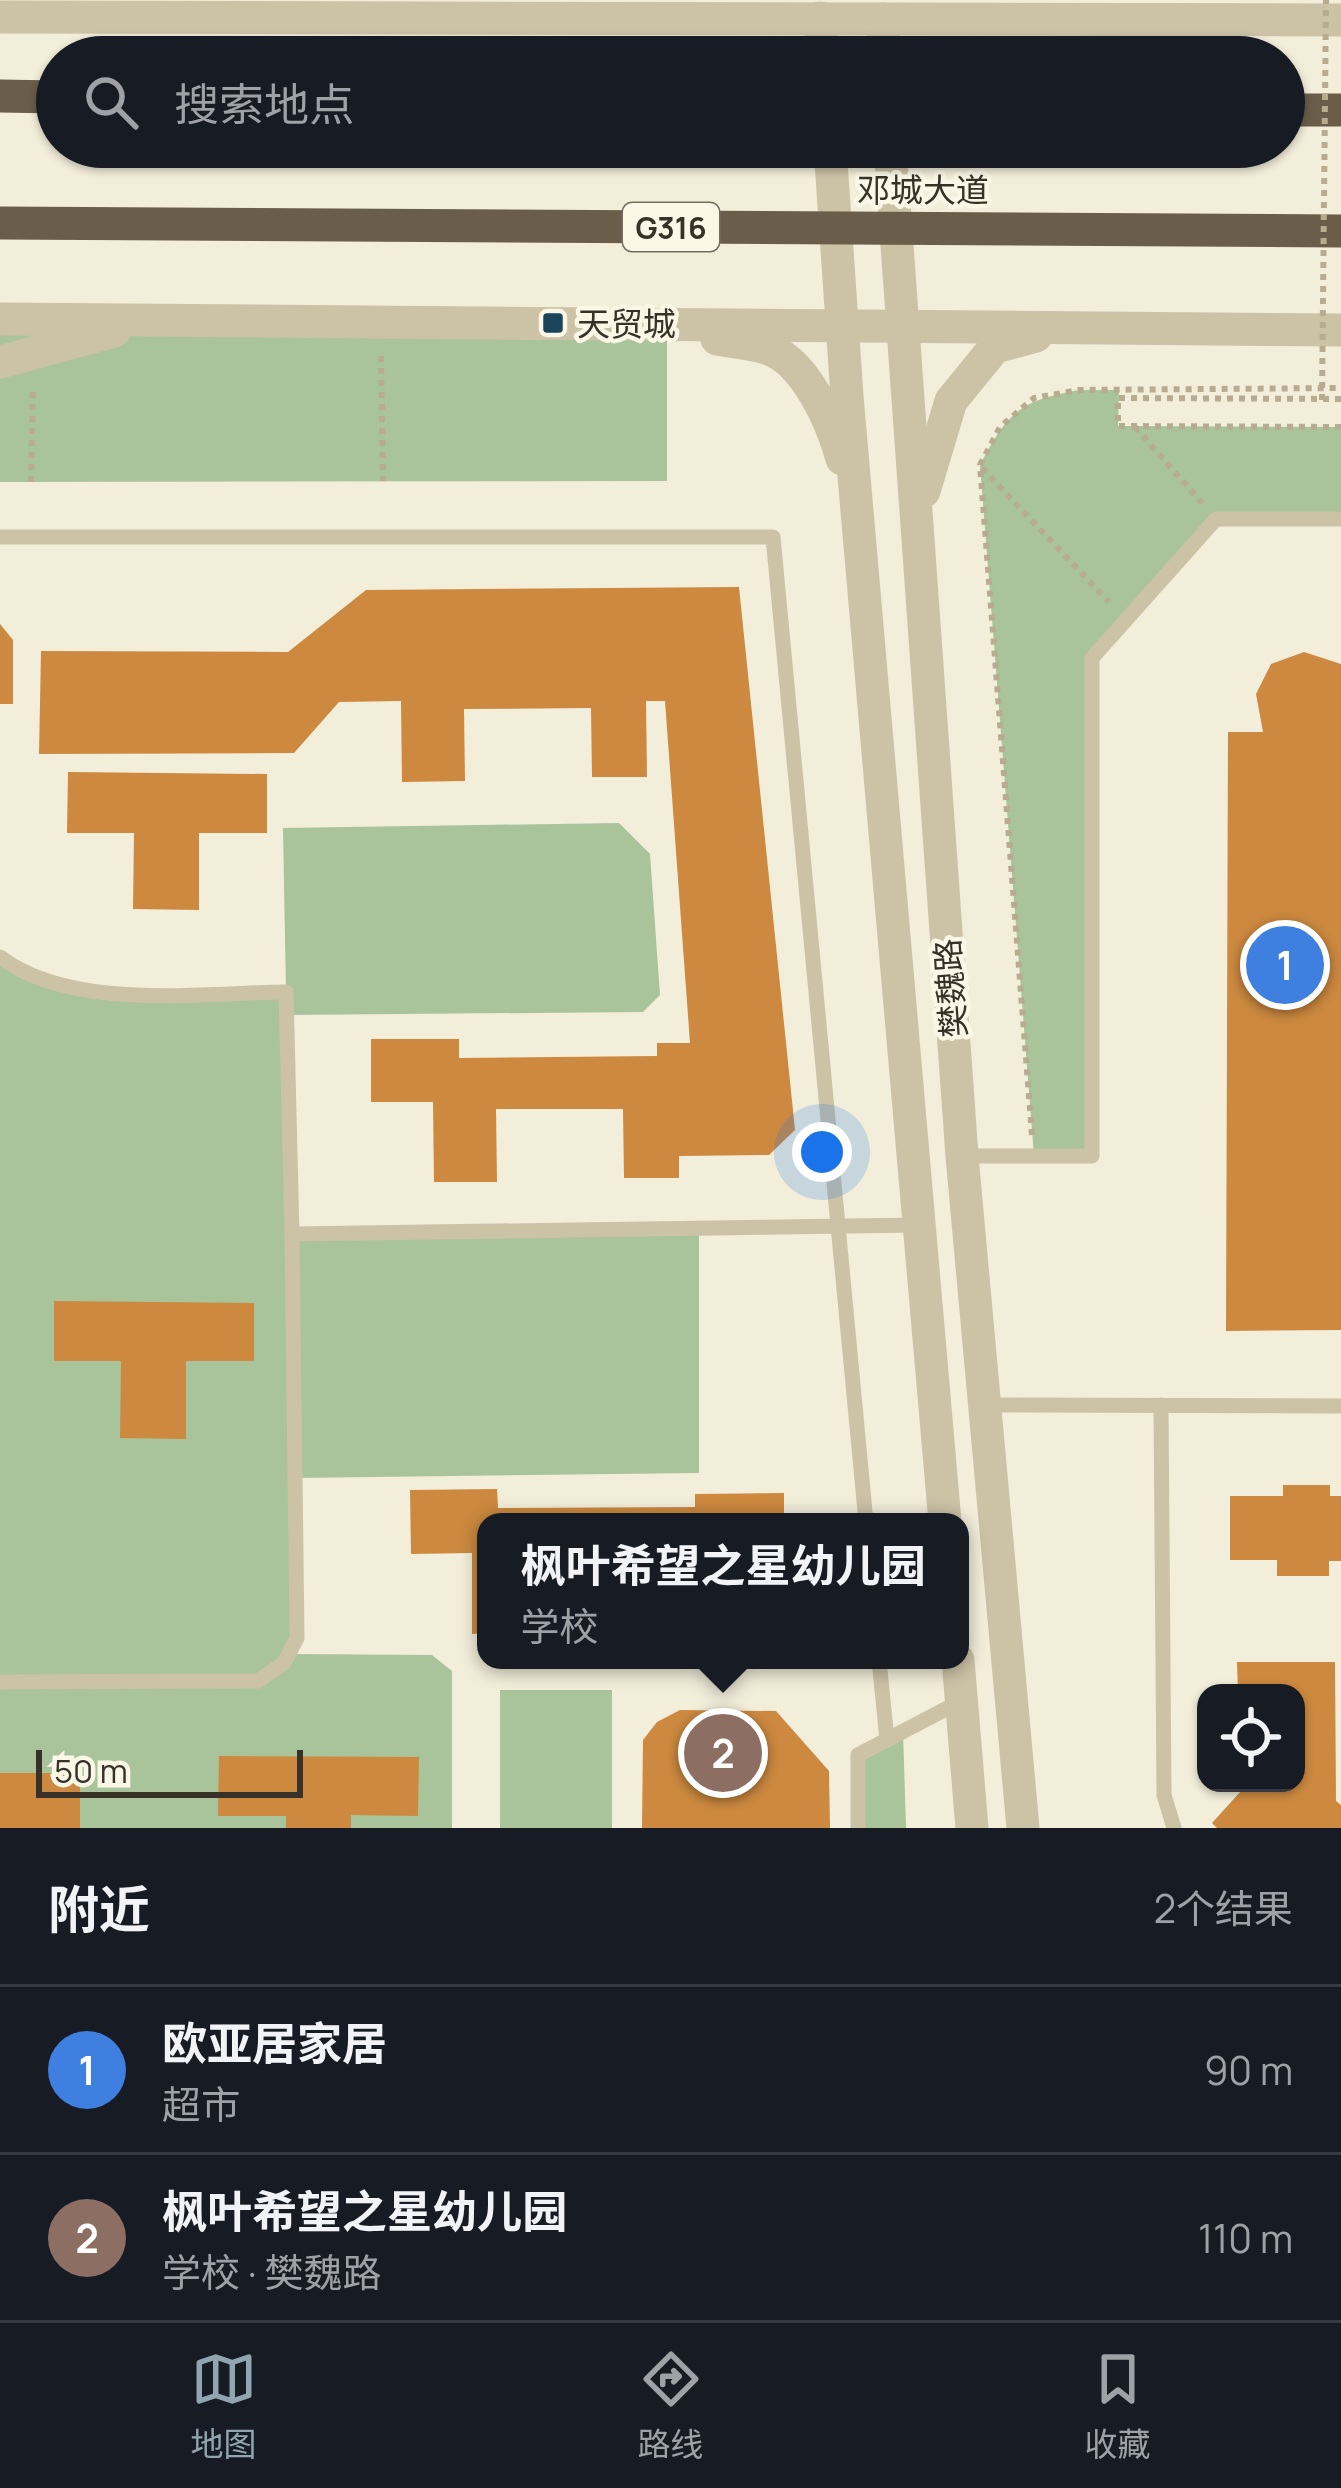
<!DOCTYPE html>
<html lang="zh">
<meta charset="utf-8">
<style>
:root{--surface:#171b24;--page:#242831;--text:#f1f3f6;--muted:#9ea1a6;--line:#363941;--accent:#90a5b0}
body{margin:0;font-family:Manrope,"Noto Sans SC",sans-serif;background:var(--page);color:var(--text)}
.controls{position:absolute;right:36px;bottom:36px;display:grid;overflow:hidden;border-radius:24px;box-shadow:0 3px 9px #0004}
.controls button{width:108px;height:108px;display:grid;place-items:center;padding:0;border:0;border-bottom:3px solid var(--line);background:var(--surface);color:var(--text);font:60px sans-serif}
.scale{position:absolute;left:36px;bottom:30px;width:267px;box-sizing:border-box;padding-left:12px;border:6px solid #373127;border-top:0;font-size:33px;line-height:42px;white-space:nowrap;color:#373127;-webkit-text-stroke:9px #faf7e7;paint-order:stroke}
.you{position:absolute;left:822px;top:1152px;width:42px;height:42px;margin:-30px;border:9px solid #fff;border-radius:50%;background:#1a73e8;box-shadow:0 0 0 18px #1a73e833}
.badge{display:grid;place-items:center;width:78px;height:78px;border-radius:50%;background:var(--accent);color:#fff;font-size:39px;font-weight:700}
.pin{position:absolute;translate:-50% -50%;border:6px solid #fff;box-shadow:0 3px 12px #0006}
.popup{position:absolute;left:477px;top:1513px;width:492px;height:156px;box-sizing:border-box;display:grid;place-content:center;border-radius:24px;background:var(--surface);filter:drop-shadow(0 3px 9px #0005);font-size:39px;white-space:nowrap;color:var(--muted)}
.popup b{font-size:45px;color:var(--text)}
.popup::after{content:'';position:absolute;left:50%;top:100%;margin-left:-24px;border:24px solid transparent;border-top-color:var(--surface)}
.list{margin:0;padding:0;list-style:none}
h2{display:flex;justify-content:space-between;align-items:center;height:156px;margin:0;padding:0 48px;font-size:51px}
h2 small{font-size:39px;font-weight:400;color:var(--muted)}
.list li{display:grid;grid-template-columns:78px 1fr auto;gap:36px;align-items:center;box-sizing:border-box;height:168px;padding:0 48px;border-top:3px solid var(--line)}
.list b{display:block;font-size:45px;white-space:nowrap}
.list p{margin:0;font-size:39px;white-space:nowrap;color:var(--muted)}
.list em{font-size:39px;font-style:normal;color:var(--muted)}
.icon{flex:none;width:66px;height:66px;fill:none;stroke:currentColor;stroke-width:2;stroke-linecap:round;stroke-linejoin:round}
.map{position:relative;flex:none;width:1341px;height:1828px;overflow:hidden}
.search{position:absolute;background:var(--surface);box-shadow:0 3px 9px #0004;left:36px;right:36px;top:36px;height:132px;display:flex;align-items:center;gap:30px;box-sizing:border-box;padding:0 42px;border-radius:66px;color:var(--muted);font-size:45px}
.sheet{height:492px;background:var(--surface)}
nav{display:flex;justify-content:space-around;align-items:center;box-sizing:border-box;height:168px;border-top:3px solid var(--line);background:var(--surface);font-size:33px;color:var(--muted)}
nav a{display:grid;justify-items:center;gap:6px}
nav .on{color:var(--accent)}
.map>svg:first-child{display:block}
</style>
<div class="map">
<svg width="1341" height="1828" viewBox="0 0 1341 1828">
<rect width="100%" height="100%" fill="#f3eeda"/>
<!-- green -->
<g fill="#a9c39a">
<path d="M0,319L667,330V481L0,482Z"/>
<path d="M1079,390H1119L1118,426L1341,427V519H1216L1092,658V1156H1034L980,465C1008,412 1019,401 1079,390Z"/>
<path d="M619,823L650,854L660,995L643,1012L288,1015L292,1234L699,1228V1473L295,1478L297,1638L289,1654L432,1655L452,1671V1828H0V957L83,993L286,992L283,828Z"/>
<rect x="500" y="1690" width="112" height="138"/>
<path d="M903,1731L906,1828H858V1755Z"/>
</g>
<!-- building -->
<g fill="#cc893f">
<path d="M739,587L795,1130L769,1155L679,1156V1178H624L623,1109H496L497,1182H434L433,1102H371V1039H459V1058L657,1056V1043H690L665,701H646L647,777H592L591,708L464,709L465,781L402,782L401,701L339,702L294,753L39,754L41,651L288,652L366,590Z"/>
<path d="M0,624L13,640V704H0Z"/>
<path d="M1304,652L1341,664V1330L1226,1331L1228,732H1263L1256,694L1271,664Z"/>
<path d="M68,772L267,774V833H199V910L133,909L134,833H67Z"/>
<path d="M54,1301L254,1303V1361H186V1439L120,1438L121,1361H54Z"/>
<path d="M1283,1485H1330V1496H1341V1561H1329V1576H1277V1560H1230V1496H1283Z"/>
<path d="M497,1489L498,1508L695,1507V1494L784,1493V1522H486V1633L472,1634V1553L411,1554L410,1490Z"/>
<path d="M1237,1662H1335L1336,1801L1341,1805V1828H1217L1212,1823L1241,1791H1226V1783H1296V1693H1238Z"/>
<path d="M680,1710L776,1711L829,1771L830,1828H642L643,1740L657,1722Z"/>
<path d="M219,1756L419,1757L418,1816L351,1815V1828H286V1816H218Z"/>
<rect x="0" y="1773" width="80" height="55"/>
</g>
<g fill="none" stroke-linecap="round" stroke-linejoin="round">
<!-- path -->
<g stroke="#b8ac90" stroke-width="6" stroke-dasharray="6 6" stroke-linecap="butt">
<path d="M381,356L383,481"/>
<path d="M1341,399L1118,398V426L1341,427"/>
<path d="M1135,427L1202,503"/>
<path d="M982,468L1109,602"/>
<path d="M31,482L33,387"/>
<path d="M1032,1135L980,465L1000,427L1034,398L1079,390L1341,388"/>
</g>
<!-- service -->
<g stroke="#ccc2a6" stroke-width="15">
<path d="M0,537H773L866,1522"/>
<path d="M0,957C72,1011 198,993 286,992L292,1234"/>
<path d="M962,1156H1092V658L1216,519H1341"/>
<path d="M986,1405L1341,1406"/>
<path d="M1161,1405L1164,1795L1174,1828"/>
<path d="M879,1660L887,1740"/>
<path d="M0,1682L258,1681L284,1663L297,1638L292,1234L920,1225"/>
<path d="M858,1828V1755L961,1701"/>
</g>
<!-- tertiary -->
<g stroke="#ccc2a6" stroke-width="33">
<path d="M0,17L1341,20"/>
<path d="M820,18L823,57"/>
<path d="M883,19L884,57"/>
<path d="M830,147L847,396L945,1522"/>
<path d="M890,147L962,1156L1023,1828"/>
<path d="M0,319L1341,330"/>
<path d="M717,339C733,342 750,343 766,348C805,360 832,422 842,459"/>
<path d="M0,362L114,331"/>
<path d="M924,491L951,401L995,347L1036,336"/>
<path d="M958,1660L972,1828"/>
</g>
<!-- trunk -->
<g stroke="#6a5e4a" stroke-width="33">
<path d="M0,96L57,97"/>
<path d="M1284,110H1341"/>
<path d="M0,223L1341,231"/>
</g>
<!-- path-bridge -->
<path stroke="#b8ac90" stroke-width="6" stroke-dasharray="6 6" stroke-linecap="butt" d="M1322,400L1326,0"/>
</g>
<!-- markers -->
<rect fill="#1a455b" stroke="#faf7e7" stroke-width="4.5" x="541" y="311" width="24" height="24" rx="6"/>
<g text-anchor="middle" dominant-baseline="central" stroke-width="9" stroke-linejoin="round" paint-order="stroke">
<!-- shield labels -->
<rect fill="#faf7e7" stroke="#726c61" stroke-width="3" x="623" y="203" width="96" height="48" rx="9"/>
<g font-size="30" font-weight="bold" fill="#373127">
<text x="671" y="227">G316</text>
</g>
<!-- street labels -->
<g font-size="33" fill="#373127" stroke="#faf7e7">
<text x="923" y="189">邓城大道</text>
<text transform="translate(950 988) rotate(-94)">樊魏路</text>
</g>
<!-- poi labels -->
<g font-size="33" fill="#373127" stroke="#faf7e7" text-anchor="start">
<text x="577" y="323">天贸城</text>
</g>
</g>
</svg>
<div class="controls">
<button><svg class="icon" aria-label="locate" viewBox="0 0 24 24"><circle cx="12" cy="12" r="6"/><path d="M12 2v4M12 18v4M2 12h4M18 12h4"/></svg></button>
</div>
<div class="scale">50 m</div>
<div class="you"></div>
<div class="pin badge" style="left:1285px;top:965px;background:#3f7fe0">1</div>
<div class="pin badge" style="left:723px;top:1753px;background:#8d6e63">2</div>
<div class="popup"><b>枫叶希望之星幼儿园</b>学校</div>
<div class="search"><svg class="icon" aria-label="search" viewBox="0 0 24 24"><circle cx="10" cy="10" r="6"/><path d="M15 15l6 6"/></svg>搜索地点</div>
</div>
<section class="sheet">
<h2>附近<small>2个结果</small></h2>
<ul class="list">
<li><span class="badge" style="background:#3f7fe0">1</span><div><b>欧亚居家居</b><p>超市</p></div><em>90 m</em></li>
<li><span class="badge" style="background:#8d6e63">2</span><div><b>枫叶希望之星幼儿园</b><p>学校 · 樊魏路</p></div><em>110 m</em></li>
</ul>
</section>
<nav>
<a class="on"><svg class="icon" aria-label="map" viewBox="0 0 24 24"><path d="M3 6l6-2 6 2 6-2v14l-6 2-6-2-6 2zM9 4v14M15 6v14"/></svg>地图</a>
<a><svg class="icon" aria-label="directions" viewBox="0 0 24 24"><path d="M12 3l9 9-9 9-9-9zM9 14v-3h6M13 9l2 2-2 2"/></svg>路线</a>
<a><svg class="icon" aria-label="saved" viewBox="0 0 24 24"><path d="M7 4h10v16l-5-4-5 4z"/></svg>收藏</a>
</nav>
